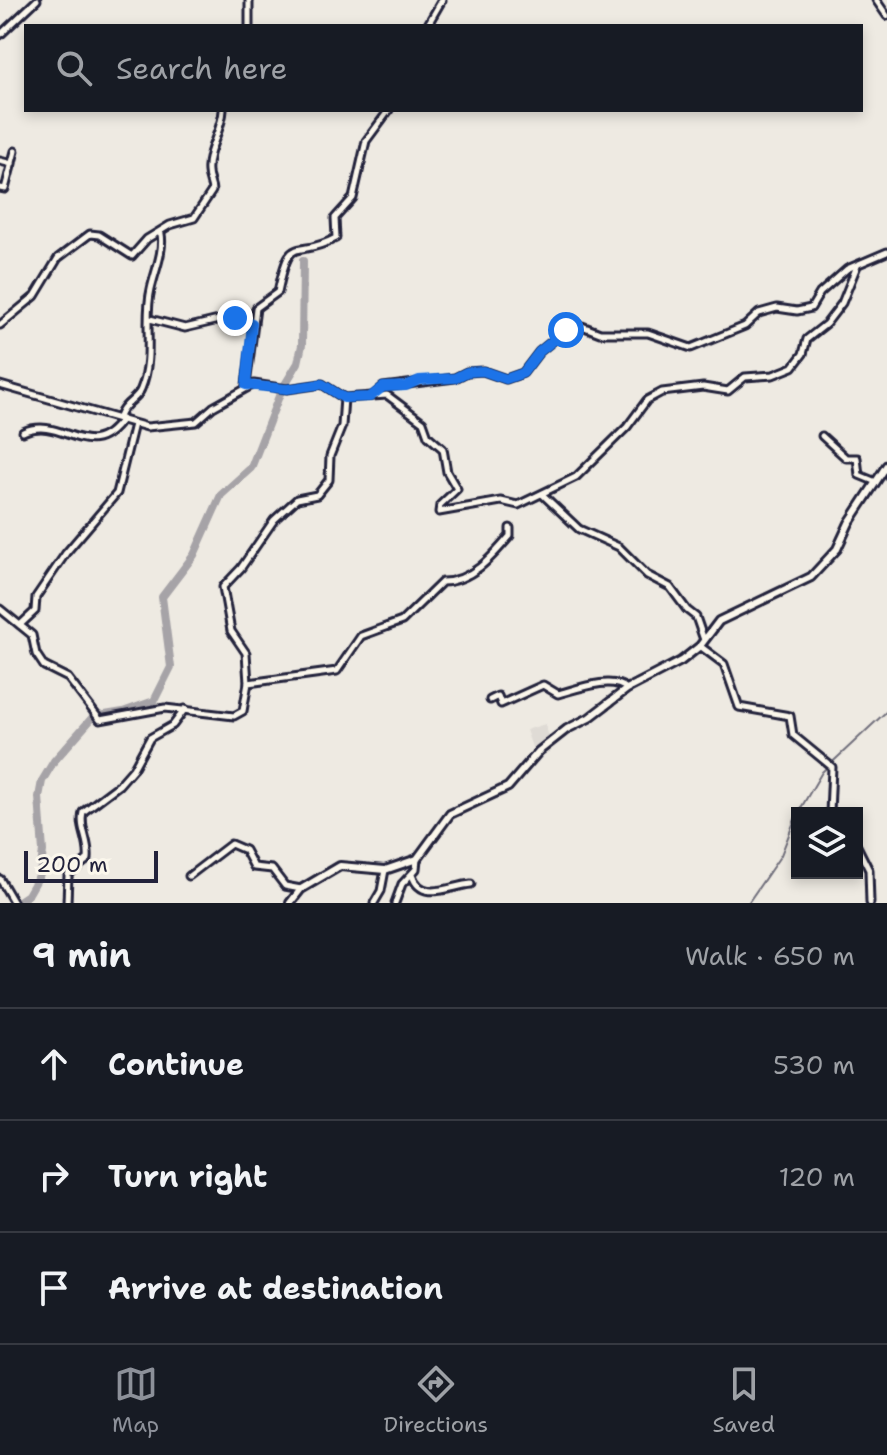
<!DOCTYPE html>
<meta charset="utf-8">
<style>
:root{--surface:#171b24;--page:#242831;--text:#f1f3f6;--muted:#9ea1a6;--line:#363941;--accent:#8c9099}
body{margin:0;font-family:"Shantell Sans",sans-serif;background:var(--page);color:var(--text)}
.controls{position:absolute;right:24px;bottom:24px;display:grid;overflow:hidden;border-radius:0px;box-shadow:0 4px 12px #0003}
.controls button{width:72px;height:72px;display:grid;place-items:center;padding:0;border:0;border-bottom:2px solid var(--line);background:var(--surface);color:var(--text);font:40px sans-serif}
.scale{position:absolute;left:24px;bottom:20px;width:134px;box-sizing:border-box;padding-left:8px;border:4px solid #22223b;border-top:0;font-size:22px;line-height:28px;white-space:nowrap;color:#22223b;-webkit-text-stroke:6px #fbf7ec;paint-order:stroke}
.stop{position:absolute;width:24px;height:24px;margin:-18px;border:6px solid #1a73e8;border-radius:50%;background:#fff}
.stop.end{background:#1a73e8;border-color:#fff;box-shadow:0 2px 8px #0008}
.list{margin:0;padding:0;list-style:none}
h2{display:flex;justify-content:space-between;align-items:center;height:104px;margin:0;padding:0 32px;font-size:34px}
h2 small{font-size:26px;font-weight:400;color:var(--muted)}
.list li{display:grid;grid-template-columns:52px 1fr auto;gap:24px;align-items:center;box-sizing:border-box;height:112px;padding:0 32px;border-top:2px solid var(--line)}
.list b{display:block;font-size:30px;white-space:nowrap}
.list em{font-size:26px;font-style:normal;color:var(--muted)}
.icon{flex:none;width:44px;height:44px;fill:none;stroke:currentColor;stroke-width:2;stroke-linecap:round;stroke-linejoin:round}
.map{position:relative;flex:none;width:887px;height:903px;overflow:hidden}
.search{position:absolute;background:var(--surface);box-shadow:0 4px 12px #0003;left:24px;right:24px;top:24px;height:88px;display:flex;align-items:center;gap:20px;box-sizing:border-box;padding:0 28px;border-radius:0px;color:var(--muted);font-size:30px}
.sheet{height:440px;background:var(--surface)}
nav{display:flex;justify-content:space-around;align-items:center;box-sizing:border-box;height:112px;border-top:2px solid var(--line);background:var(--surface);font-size:22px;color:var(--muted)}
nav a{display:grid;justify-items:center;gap:4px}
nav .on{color:var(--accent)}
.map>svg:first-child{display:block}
</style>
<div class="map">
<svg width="887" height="903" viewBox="0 0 887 903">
<rect width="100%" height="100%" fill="#eeeae2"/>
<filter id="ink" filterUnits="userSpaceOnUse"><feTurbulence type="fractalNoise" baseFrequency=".0125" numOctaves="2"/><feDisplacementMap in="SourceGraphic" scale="16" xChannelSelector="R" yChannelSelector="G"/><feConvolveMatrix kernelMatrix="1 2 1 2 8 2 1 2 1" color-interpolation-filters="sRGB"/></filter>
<g filter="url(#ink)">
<!-- built -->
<path fill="#dfdbd5" d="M545,724L550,740L535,756L526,730Z"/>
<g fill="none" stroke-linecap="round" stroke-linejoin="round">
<!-- stream -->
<g stroke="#716f7c" stroke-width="2">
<path d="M798,813L822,772L887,711"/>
<path d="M748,903L781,855L797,814"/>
</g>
<!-- river -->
<path stroke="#a6a3a7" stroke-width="8" d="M16,903L28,895L40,874L43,851L39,797L42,781L54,761L93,717L123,712L154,701L171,667L162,597L194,555L221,495L251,468L281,391L298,363L302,345L303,261"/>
<defs>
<g id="minor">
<path d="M876,0L887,16"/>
<path d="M249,26V0"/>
<path d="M427,26L442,0"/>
<path d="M0,35L37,0"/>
<path d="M0,161L12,164"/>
<path d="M0,188L5,189L15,151"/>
<path d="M150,319L185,328L227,318L252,323"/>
<path d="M0,325L35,296L58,258L90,234L99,235L132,256L147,239L170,225L194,218L212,191C212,184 208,179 208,172C206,151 222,131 223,110"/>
<path d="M0,385L147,427L196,422L213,407L254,384L287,389L322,384L344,398L387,395L423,422L428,436L443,449L447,472L457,489L440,505L439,512L501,501L518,505L576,477L627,427L647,400L662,392L703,387L728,391L745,377L773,375L793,367L803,354L807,339L826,324L842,303L857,266"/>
<path d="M246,385L256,308L278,292C291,230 293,261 336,238L335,218L353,198L366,141L389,110"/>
<path d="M374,395L383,387L455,378L467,372L483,371L506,379L523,373L539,352L566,330L582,326L600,333H648L691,348L745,326L759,313L777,308L797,311L811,308L820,293L847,269L887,252"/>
<path d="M119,417C124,402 137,400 141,389C155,356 143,322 151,289C155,271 164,251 161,234"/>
<path d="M23,432C63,414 88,467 122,419"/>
<path d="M822,436L846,458H857L859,475L876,482"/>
<path d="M543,495L579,529L619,547L647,575L670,587L687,610L696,617L704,640"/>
<path d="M0,609L32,635L36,654L44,666L68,678L100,720L165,708L234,716L243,711L248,683L337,671L361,636L402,621L442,582C471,582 492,557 510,536V528"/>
<path d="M20,625L35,611L36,597L66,553L117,493L134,424"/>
<path d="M700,646L724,664L739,707L790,716L793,735L832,767L830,813"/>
<path d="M248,683L246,653L231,631L223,587L241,568L274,520L297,499L317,495L329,480L330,456L342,426L344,398"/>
<path d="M490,700L498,696L501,704L543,685L558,694C577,689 612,675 627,689"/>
<path d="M857,846L869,870L870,903"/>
<path d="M412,875C421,903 450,886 471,884"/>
<path d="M189,876L231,844L245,850L254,867L272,869L285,886L301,889"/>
<path d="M0,879L14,903"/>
<path d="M67,903L68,875L88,859C90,841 79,829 83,812L119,785L133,769L150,738L173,725L185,709"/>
<path d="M374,903L381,891L385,870"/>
<path d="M395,903L402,884L416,869L417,859"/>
</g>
<path id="tertiary" d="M290,903L301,889L340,866L385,870L417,859L450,814L508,787L539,751L567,729L589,718L627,689L681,661L700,646L719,621L811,577L837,549L849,523L887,465"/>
</defs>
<!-- minor casing -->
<use href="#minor" stroke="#22223b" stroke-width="11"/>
<!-- tertiary casing -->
<use href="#tertiary" stroke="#22223b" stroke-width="12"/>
<!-- minor -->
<use href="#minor" stroke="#fbf7ec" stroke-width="5"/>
<!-- tertiary -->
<use href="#tertiary" stroke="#fbf7ec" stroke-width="6"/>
</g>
</g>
<g fill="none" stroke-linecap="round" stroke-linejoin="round" filter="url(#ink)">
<!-- route -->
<path stroke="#1a73e8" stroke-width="10" d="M235,318L252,323L246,385L287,389L322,384L344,398L370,397L383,387L406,386L419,380L455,378L467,372L483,371L506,379L523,373L539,352L566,330"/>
</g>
</svg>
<div class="controls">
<button><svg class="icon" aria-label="layers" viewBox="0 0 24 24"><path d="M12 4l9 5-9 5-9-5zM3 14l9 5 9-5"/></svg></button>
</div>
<div class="scale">200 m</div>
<div class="stop" style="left:566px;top:330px"></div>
<div class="stop end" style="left:235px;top:318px"></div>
<div class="search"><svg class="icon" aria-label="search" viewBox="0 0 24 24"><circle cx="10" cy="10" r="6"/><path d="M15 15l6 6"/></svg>Search here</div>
</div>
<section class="sheet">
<h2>9 min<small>Walk · 650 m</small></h2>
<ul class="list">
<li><svg class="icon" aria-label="ahead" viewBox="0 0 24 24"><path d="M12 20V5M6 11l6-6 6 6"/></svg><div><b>Continue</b></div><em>530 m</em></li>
<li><svg class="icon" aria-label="right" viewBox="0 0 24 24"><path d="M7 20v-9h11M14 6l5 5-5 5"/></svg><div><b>Turn right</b></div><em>120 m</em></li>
<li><svg class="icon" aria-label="arrive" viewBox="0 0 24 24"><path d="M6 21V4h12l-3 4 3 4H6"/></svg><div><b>Arrive at destination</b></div></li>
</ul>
</section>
<nav>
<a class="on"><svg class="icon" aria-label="map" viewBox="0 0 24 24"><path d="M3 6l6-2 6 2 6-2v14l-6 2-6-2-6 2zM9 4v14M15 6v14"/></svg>Map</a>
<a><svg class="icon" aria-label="directions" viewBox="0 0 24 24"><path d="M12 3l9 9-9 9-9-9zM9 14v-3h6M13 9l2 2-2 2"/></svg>Directions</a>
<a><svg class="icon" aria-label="saved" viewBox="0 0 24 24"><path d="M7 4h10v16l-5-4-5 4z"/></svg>Saved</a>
</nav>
